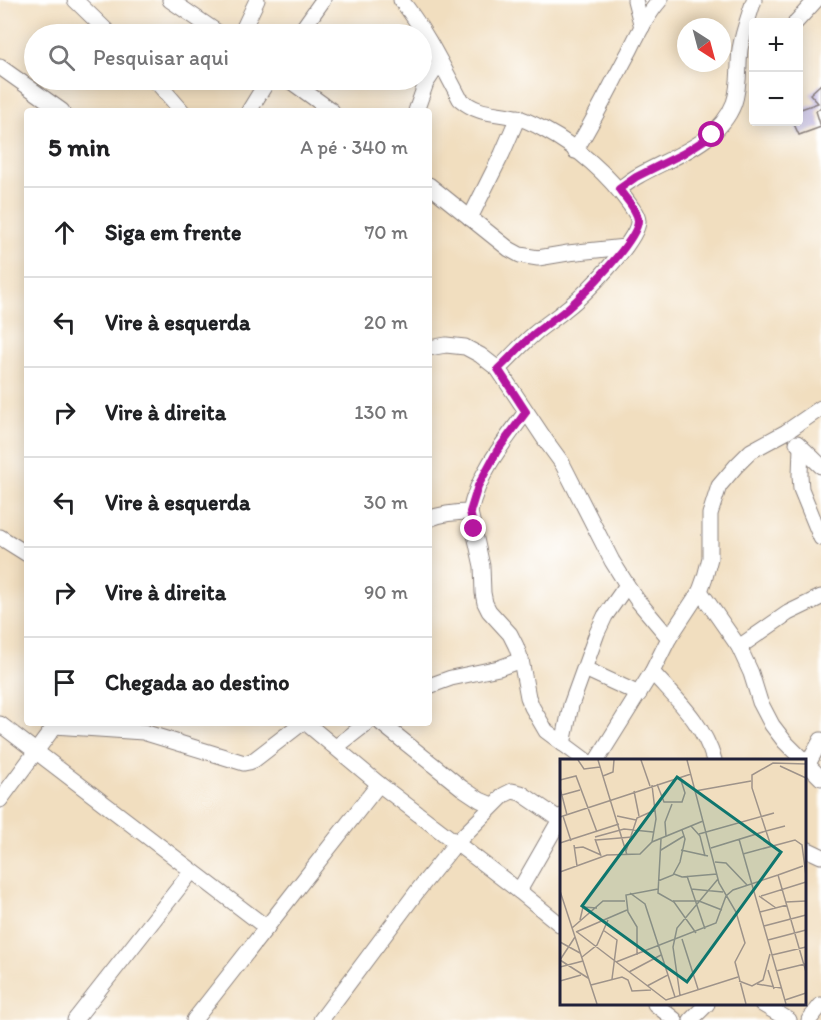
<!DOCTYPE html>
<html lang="pt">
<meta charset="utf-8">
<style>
:root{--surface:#fff;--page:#f6f6f6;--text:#202124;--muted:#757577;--line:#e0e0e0}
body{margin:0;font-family:Itim,sans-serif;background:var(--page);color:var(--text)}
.controls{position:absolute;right:18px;top:18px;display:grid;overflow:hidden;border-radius:6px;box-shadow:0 3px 15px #0003}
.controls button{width:54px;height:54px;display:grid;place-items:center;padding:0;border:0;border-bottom:2px solid var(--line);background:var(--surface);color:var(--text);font:30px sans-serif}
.compass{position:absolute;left:677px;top:18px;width:54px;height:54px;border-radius:50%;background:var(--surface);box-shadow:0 3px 15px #0003;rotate:144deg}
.stop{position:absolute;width:18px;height:18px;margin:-14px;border:4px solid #b5179e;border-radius:50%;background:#fff}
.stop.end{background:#b5179e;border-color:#fff;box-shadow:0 2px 6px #0008}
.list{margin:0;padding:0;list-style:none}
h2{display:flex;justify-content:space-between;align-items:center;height:78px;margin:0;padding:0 24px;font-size:26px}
h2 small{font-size:20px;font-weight:400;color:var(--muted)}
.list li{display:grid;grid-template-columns:39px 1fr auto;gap:18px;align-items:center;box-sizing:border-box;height:90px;padding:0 24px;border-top:2px solid var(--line)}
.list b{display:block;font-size:22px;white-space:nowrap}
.list em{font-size:20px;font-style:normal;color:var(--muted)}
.icon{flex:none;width:33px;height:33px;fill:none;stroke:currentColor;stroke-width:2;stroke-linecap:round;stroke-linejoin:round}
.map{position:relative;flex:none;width:821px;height:1020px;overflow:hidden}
.search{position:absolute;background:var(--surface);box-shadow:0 3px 15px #0003;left:24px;top:24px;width:408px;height:66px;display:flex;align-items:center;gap:15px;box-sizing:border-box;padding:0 21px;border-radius:33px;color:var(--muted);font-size:22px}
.panel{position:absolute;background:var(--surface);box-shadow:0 3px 15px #0003;left:24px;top:108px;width:408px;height:618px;border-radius:6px}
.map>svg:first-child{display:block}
</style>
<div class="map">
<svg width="821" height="1020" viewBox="0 0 821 1020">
<rect width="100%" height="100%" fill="#fff"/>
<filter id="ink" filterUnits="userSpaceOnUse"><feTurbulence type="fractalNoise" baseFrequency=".0167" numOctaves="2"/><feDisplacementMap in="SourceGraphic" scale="12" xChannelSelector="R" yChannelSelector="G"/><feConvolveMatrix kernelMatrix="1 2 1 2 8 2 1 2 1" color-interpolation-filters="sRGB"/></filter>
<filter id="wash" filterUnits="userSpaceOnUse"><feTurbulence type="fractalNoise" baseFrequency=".008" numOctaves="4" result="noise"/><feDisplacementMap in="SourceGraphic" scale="24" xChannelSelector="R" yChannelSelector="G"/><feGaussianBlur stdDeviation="1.35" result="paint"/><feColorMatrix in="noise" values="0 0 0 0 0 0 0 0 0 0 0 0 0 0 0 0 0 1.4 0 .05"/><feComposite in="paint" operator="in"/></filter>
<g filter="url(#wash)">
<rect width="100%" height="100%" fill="#f1debf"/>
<g id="blocks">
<!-- building -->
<path fill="#b4a8db" d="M821,84V107L816,111L821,127L799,135L793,122H798V110L818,103L810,94Z"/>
</g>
</g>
<g filter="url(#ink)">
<use href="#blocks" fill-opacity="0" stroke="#8a807d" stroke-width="1.5"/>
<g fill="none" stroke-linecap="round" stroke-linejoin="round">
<defs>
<g id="minor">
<path d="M75,0L110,34"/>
<path d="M170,0L220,34"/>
<path d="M401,0C425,30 442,65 460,99C479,115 493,112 515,117C525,119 536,125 545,130C577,147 609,175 630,205C633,210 638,215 638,221C639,240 582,297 566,309C556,318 544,325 534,334C521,345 510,358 498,369"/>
<path d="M635,0L642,27"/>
<path d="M796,22L816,0"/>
<path d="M241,34L257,0"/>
<path d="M299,34L323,0"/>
<path d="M0,67L62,111"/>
<path d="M155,80L182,111"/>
<path d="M289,80L332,111"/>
<path d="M249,111L268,80"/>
<path d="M416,111L426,83L440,62"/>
<path d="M575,151C595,119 611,85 629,52C638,34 647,15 660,0"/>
<path d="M429,185L509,249L520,255L538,258L568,253L625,247"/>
<path d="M619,189C625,185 631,180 638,176C671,157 719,143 734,103C740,86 738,66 740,49C743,32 749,16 754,0"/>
<path d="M470,218L502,154L518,117"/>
<path d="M429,348L446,345L465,347L480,355L498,369L546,441L562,463L612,561L627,585L638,601L669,638"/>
<path d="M526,412C503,443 478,474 470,512L482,566L483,593L485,603L489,611L510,634L516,646L521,660L528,697L532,707L546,731L585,760"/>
<path d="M797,443L821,466"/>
<path d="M801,447L800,475L801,489L821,538"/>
<path d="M429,519C443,513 456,512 470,512"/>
<path d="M0,537L27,554"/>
<path d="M700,591L739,647L751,673L760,702L772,725L785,742L803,760"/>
<path d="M739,647L788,613L821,597"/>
<path d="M585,669L639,694"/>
<path d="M652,672C678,701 703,723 714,760"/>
<path d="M429,686L451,678L499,668L521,660"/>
<path d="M306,723L379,784L519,891L562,926"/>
<path d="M381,723L462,788L480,800L492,805"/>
<path d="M0,724L267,928"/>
<path d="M54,726L143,732L244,763L249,762L254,760L302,723"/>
<path d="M563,744L571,705L597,633L605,616L627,585"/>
<path d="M336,747L367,723"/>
<path d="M597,760L652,672L669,638L700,591L705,577L710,558V514L719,486L736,466L751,451L786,432L821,408"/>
<path d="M804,761L821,778"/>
<path d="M808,764L821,740"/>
<path d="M0,800L57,723"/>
<path d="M804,848L821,856"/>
<path d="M519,891L562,816"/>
<path d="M655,1004L675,1020"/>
<path d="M762,1004L789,1020"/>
<path d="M75,1020L192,871"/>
<path d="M194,1020L379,784"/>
<path d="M321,1020L419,889L456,843L504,795L512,791L521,793L559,819"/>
<path d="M691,1020L707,1004"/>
<path d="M809,1020L821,1005"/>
</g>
</defs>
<!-- minor casing -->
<use href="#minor" stroke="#8a807d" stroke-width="17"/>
<!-- minor -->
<use href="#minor" stroke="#fff" stroke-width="15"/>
</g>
</g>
<g fill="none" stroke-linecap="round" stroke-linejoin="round" filter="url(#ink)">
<!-- route -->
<path stroke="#b5179e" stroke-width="8" d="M474,529L470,512L478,486L497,451L526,412L498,369C510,358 521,345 534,334C545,325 556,318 567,309C582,296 640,238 638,220C637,209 625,198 619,189L636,177L684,153L712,135"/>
</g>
<!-- overview -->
<g transform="translate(560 759)">
<rect width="246" height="246" fill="#f1debf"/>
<path fill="none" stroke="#9e938a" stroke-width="1.5" d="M18,1L24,10L40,8M38,1L67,96M81,1L90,27M127,1L159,124L176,153L185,184L175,203L186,245M220,7L246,19M43,17L53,13L54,1M0,21L16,17L37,73M97,25L104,43H122L125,34L120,18M92,26L96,60L92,83M0,29L7,56M74,32L79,57M135,32L191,22M2,36L20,31M3,57L11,82M57,57L76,61M0,58L131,15M131,67L140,77L145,97M139,75L214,54M106,77L105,63L112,45M35,78L64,70L93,73M35,80L41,97M101,80L98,134L114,143L136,174M179,80L226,245M36,81L72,78M0,84L59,65M14,86L17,107M211,87L206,72L225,67M14,89L23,88L41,96M151,89L206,72L192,29V16L213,4L246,5M101,91L124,77M121,91L148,97M66,92L77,59L95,51M183,95L235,81L242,86L246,117M155,103L166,104L187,126M0,113L47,96L80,95L92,83L143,62M114,115L122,118L157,115M218,116L243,107M127,117L145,170M98,122L113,116L120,103L125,80L122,71M131,130L163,133M0,132L37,245M70,134L85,145L108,216L87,227M199,137L216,149M201,137L246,123M113,142H139L162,151M226,143L246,142M200,153L227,146M20,161L23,148L37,149M204,167L246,156M12,169L43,142H65M43,171L57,181L52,220M16,173L67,151M17,173L106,241L178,218M122,180L138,230M208,181L246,171M0,183L20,194M77,196V168L68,153L66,136L98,130M212,196L246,188M22,198L37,186L48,161M0,201L28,219M0,201L15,178M56,203L156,164L166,137L173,131L218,116L246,213M0,208L23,202M208,211L214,230M216,212L245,205M69,213L101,196M108,216L115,238M0,222L21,216M179,222L192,227L203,221L210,195M197,225L221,229M31,226L62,218L68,221L72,232L91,231M120,236L113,188L117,169L158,120M225,241L246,234"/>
<path fill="#0f766e" fill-opacity="0.15" stroke="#0f766e" stroke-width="3" d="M117,18L221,93L127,223L22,147Z"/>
<rect width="246" height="246" fill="none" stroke="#22223b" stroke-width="3"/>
</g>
</svg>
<div class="controls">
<button>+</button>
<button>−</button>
</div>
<svg class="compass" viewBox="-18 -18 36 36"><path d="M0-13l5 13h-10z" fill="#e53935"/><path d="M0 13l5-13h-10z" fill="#757577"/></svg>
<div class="stop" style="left:712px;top:135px"></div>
<div class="stop end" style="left:474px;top:529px"></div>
<div class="search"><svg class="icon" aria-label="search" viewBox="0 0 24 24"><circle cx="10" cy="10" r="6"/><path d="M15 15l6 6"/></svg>Pesquisar aqui</div>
<section class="panel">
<h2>5 min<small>A pé · 340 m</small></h2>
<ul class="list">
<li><svg class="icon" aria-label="ahead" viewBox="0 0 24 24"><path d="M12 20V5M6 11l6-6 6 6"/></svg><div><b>Siga em frente</b></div><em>70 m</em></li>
<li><svg class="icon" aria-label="left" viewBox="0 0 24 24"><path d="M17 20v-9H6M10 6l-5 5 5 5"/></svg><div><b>Vire à esquerda</b></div><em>20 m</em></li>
<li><svg class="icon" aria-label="right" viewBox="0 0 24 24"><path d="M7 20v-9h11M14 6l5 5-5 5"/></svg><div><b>Vire à direita</b></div><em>130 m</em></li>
<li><svg class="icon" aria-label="left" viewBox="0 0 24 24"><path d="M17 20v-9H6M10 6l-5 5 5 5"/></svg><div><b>Vire à esquerda</b></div><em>30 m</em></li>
<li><svg class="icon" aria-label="right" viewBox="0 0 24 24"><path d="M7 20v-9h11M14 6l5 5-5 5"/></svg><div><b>Vire à direita</b></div><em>90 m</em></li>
<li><svg class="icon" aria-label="arrive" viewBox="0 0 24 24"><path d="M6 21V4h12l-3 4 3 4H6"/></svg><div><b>Chegada ao destino</b></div></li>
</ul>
</section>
</div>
